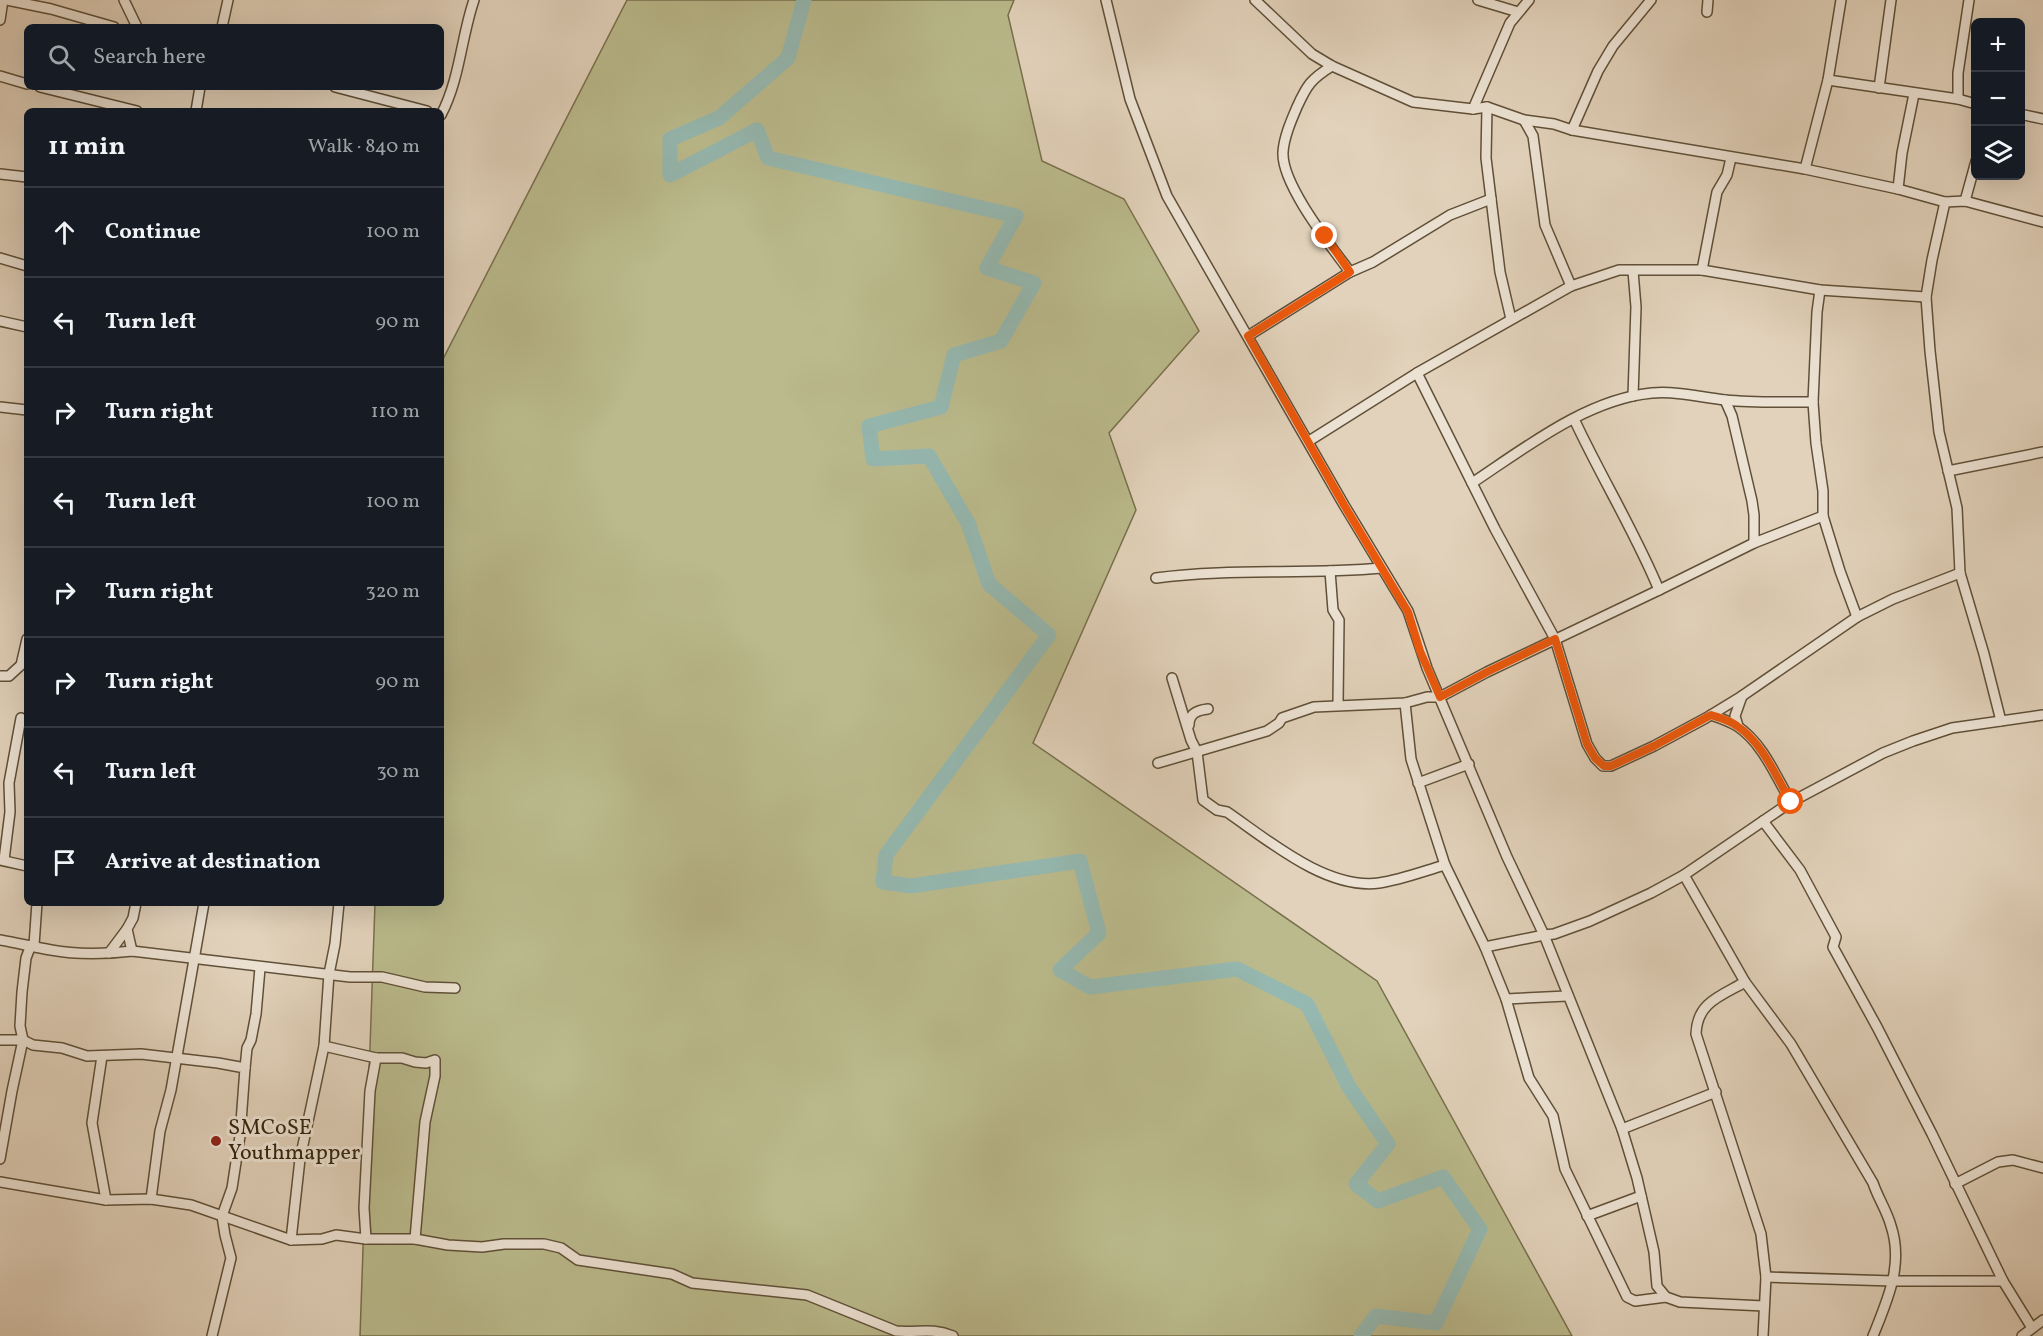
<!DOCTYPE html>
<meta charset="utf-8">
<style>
:root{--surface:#171b24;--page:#242831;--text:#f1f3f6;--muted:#9ea1a6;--line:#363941}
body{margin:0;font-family:Vollkorn,serif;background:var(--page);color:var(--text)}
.controls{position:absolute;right:18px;top:18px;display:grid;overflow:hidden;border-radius:9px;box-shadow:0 6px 24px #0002}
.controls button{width:54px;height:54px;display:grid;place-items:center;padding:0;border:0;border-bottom:2px solid var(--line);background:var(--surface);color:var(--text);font:30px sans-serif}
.stop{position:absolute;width:18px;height:18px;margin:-14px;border:4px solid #ea580c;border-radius:50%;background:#fff}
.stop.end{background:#ea580c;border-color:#fff;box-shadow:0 2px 6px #0008}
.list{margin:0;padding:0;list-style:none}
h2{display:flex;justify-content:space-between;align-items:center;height:78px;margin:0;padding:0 24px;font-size:26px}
h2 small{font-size:20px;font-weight:400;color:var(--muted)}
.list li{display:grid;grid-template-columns:39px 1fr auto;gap:18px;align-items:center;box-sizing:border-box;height:90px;padding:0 24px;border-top:2px solid var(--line)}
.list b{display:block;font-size:22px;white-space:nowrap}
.list em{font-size:20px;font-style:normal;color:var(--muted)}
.icon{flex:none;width:33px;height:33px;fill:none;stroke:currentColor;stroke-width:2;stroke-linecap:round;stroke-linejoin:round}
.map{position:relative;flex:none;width:2043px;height:1336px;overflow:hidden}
.search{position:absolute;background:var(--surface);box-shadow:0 6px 24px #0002;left:24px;top:24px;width:420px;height:66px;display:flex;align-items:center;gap:15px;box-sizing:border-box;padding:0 21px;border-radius:9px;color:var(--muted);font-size:22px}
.panel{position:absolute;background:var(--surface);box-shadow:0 6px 24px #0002;left:24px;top:108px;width:420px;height:798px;border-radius:9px}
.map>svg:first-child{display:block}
</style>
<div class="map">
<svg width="2043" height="1336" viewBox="0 0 2043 1336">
<rect width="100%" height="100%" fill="#e2d2bb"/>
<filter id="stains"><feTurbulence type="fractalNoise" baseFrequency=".00333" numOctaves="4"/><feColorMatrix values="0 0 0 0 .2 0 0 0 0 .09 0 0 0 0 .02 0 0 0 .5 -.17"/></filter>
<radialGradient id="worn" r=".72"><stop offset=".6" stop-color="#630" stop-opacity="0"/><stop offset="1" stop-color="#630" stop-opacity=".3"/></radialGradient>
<!-- green -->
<path fill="#baba8c" stroke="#78704c" stroke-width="1.5" d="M627,0H1014L1008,15L1042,161L1124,199L1199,331L1109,433L1136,510L1033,743L1377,981L1572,1336H360L375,903H441V363Z"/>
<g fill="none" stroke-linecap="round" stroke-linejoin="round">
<!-- river -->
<path stroke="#95b8b0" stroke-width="15" d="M804,0L788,58L719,118L670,139V175L757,130L768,158L1016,216L987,268L1034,283L1001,341L954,355L941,407L869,426L873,459L929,456L968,523L989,584L1049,635L886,855L883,882L911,886L1080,861L1099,933L1060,970L1090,987L1237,969L1307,1004L1349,1087L1388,1144L1356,1184L1378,1201L1443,1177L1480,1229L1436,1323L1376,1316L1361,1336"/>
<defs>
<g id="minor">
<path d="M7,0L51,9L114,27"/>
<path d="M124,0L137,27"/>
<path d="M1106,0L1130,99L1167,196L1344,505L1408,611L1427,668L1507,857L1544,935L1554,934L1590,921L1651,893L1684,875L1791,802L1883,753L1913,741L1952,728L2043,715"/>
<path d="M1255,0L1312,54L1332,66L1413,102L1473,109L1487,107L1524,120L1554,124L1572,130L1805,169L1898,189L1945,202L1965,201L2043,222"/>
<path d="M1478,0L1518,12"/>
<path d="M1707,12L1708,0"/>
<path d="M0,20L3,0"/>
<path d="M222,27L228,0"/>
<path d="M1332,66C1311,79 1307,85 1297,107C1291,121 1284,137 1283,152C1281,184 1331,246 1350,272"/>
<path d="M0,76L27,84"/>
<path d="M1828,80L1958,99L1976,104"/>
<path d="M40,87L137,111"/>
<path d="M335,87L427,111"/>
<path d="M1879,88L1891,0"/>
<path d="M1958,99V73L1969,0"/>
<path d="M1487,107L1486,158L1500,272L1511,319"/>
<path d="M1473,109L1510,23L1529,0"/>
<path d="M196,111L200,87"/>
<path d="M2020,114L2043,119"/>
<path d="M441,115C460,79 461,38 474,0"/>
<path d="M1524,120L1533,136L1545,225L1571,286"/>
<path d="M1572,130L1598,71L1613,46L1651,0"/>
<path d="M1805,169L1828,80L1841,0"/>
<path d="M0,174L27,177"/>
<path d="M1898,189L1902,153L1914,94"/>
<path d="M1965,201L1976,161"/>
<path d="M1945,202L1932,260L1926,297L1930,351L1939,432L1957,508L1960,573L1984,654L2001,721"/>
<path d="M0,258L27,266"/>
<path d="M1702,270L1717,192L1727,175L1731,158"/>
<path d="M1633,271L1636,307L1633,396"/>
<path d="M1820,290L1817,312L1813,402L1816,443L1823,491V516L1840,571L1857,617"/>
<path d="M0,321L27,327"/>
<path d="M1248,336L1350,272L1373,262L1450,215L1491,199"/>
<path d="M1417,373L1495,529L1555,639L1587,744L1595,758L1603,766H1611L1654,746L1706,718L1742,696L1857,617L1893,599L1960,573"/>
<path d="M1725,400L1732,416L1752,501L1754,515V543"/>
<path d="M0,407L27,410"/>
<path d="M1574,419C1601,477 1635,532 1659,590"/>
<path d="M1309,441L1417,373L1571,286L1619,270H1702L1820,290L1926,297"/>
<path d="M1948,471L2043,452"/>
<path d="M1472,483C1525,448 1587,399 1652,393C1677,391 1700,397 1725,400C1754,403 1784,402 1813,402"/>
<path d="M1330,571L1333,610L1339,620L1338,704"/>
<path d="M1156,578C1231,568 1306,575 1381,568"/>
<path d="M0,676H9L21,665L27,639"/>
<path d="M1172,678L1191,740L1197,752L1203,800L1217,810L1227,812C1268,840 1326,890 1379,883C1401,880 1424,871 1445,865"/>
<path d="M1405,703L1411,759L1445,865L1485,947L1506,999L1529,1078L1553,1116L1565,1169L1627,1297L1635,1301L1666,1297"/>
<path d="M1711,715C1720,718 1729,721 1737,726C1763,743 1776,777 1791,802"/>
<path d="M1189,725C1189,713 1198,710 1208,709"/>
<path d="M1738,726L1735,716L1742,696"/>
<path d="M1158,763L1267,731L1279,723L1282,718L1314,707L1405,703L1427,697H1440L1487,672L1659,590L1754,543L1823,516"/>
<path d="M1418,783L1469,764"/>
<path d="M1763,821L1800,870L1836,937L1833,947L1877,1027L1932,1134L2003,1281L2032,1328"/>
<path d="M0,860L27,866"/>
<path d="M4,860L10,812L9,783L21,718"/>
<path d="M1684,875L1745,982L1791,1044L1873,1183C1878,1198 1887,1211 1891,1226C1904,1265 1887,1301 1873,1336"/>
<path d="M0,940C17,943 34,947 51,950C78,955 106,954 132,951L350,977H382L425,987L455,988"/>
<path d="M34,945L37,903"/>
<path d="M1485,947L1544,935L1622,1129L1637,1178L1654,1252L1657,1286L1666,1297L1680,1302L1764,1306"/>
<path d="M132,951L127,929L133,918L136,903"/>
<path d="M109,953L127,929"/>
<path d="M1745,982C1721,996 1697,1002 1696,1034L1761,1234L1766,1277L1763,1336"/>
<path d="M1506,999L1567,996"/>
<path d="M0,1040H23L33,1045L62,1048L87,1056L141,1054L218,1063L245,1068L240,1136L232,1188L222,1216L225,1235L231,1258L212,1336"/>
<path d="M324,1046L376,1058H402L415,1062L426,1063L435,1060V1076L425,1122L415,1239"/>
<path d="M102,1056L92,1123L106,1200"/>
<path d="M245,1068L247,1048L251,1040L256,1014L260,968"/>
<path d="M1622,1129L1716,1092"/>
<path d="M0,1159L12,1091L23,1040L20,1026L22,992L26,958L31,945"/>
<path d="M0,1182L106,1200L151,1199L191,1205L291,1240L322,1239L336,1235L366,1239H415L448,1245L482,1247L504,1244H544L561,1248L578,1260L672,1274L692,1283L807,1295L896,1331C919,1333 931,1327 953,1336"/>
<path d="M1955,1184L1998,1162L2013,1160L2043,1168"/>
<path d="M151,1199L160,1131L171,1090L204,903"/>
<path d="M1587,1216L1641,1196"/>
<path d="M366,1239L364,1208L370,1091L376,1058"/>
<path d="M291,1240L300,1159L324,1046L329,974L335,944L339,903"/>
<path d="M1766,1277L1893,1281H2003"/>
<path d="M2022,1336L2043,1320"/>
</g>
</defs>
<!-- minor casing -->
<use href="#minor" stroke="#605038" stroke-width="12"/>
<!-- minor -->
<use href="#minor" stroke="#ece2d3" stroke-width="9"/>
</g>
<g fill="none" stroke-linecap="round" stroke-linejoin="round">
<!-- route -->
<path stroke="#ea580c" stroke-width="8" d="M1325,236L1350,272L1248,336L1344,505L1408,612L1420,651L1440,697L1487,672L1555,639L1587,744L1595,758L1604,766H1611L1654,746L1711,715C1720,718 1729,720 1737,726C1763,743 1776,777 1791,802"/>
</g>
<!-- markers -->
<circle fill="#8f2418" stroke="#ece2d3" stroke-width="2" cx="216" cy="1141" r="6"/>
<g text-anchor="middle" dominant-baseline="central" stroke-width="6" stroke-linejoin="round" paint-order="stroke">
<!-- poi labels -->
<g font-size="22" fill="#35250d" stroke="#ece2d3" text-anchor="start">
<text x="228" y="1128">SMCoSE<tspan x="228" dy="25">Youthmapper</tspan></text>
</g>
</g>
<rect width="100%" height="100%" filter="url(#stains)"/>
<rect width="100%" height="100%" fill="url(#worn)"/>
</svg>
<div class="controls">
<button>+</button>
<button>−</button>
<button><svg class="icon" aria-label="layers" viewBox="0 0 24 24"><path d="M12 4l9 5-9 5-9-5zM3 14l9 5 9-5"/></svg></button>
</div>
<div class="stop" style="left:1791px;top:802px"></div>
<div class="stop end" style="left:1325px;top:236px"></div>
<div class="search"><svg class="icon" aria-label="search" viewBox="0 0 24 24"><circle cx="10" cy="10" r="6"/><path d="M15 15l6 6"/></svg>Search here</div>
<section class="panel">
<h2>11 min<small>Walk · 840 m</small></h2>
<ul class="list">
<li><svg class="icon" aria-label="ahead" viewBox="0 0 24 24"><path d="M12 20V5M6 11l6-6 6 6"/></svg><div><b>Continue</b></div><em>100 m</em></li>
<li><svg class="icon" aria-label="left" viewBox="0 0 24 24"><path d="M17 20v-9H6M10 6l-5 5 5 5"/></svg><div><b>Turn left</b></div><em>90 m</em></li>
<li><svg class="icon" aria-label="right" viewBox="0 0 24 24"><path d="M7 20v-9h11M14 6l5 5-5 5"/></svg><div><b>Turn right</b></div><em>110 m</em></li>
<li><svg class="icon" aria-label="left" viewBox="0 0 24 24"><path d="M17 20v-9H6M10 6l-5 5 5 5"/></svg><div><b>Turn left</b></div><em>100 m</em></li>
<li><svg class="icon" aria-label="right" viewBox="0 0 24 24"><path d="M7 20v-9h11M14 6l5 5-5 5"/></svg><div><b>Turn right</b></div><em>320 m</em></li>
<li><svg class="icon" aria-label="right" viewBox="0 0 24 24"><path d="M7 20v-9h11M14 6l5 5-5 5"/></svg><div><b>Turn right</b></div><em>90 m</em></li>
<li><svg class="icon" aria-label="left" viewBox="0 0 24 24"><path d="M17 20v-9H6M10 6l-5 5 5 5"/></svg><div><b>Turn left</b></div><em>30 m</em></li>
<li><svg class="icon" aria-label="arrive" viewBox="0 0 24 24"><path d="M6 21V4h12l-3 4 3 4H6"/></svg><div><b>Arrive at destination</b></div></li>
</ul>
</section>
</div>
